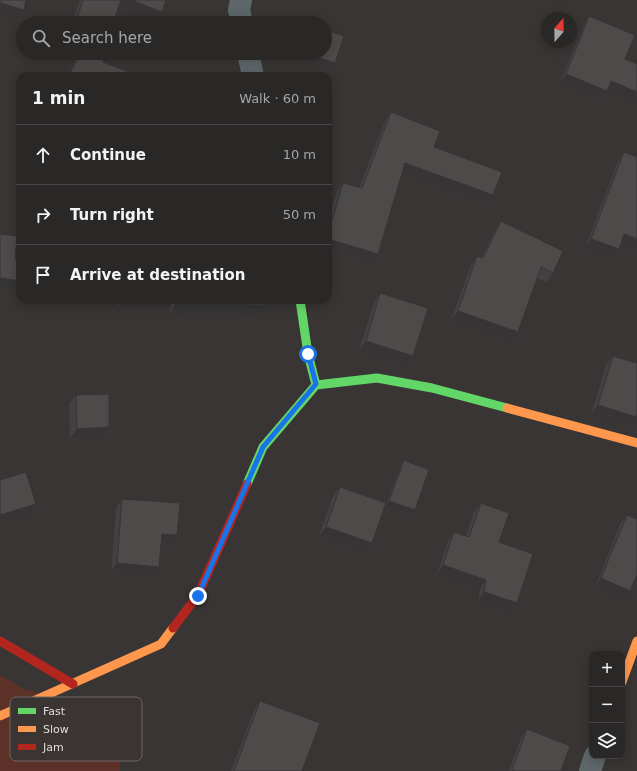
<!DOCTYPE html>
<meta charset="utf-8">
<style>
:root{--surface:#2a2827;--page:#363433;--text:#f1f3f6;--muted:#a5a6a7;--line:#464444}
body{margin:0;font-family:"DejaVu Sans",sans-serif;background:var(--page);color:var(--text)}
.controls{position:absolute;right:12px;bottom:12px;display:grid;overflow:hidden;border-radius:8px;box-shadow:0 2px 10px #0003}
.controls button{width:36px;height:36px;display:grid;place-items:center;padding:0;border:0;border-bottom:1px solid var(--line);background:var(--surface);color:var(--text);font:20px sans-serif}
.compass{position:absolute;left:541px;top:12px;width:36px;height:36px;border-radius:50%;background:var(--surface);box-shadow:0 2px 10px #0003;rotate:20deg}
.stop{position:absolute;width:12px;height:12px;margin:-9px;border:3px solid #1a73e8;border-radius:50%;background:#fff}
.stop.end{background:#1a73e8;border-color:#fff;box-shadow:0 1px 4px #0008}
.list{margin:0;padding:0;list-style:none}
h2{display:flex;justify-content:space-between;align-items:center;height:52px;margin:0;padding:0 16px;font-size:17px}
h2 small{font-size:13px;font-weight:400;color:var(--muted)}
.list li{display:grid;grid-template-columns:26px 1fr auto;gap:12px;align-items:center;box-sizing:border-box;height:60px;padding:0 16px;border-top:1px solid var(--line)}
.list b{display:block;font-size:15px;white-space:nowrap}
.list em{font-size:13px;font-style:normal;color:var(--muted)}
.icon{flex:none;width:22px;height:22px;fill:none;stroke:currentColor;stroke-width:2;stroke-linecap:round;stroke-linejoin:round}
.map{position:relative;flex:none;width:637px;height:771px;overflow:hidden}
.search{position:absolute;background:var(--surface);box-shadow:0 2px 10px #0003;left:16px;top:16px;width:316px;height:44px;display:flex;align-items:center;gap:10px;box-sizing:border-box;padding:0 14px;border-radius:22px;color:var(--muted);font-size:15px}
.panel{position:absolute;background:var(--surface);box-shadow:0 2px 10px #0003;left:16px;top:72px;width:316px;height:232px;border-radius:12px}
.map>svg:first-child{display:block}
</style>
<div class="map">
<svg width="637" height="771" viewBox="0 0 637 771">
<rect width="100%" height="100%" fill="#383534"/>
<!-- green -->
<path fill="#5c3228" d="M0,675L24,689L93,706L105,717L115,731L119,747L120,771H0Z"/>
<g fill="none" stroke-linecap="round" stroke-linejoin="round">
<!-- street -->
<g stroke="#5d6669" stroke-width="22">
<path d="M241,0L239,10L242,23"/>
<path d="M248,53L253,76"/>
<path d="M590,771L595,756"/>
</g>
<!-- fast -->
<g stroke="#63d668" stroke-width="9">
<path d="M300,300L308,354L316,385"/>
<path d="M247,484L263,447L316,385L377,378L432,388L507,408"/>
</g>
<!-- slow -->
<g stroke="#ff974d" stroke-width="9">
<path d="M507,408L637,443"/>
<path d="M622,682L637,641"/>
<path d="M0,716L161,644L173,628"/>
</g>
<!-- jam -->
<g stroke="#b3261e" stroke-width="9">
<path d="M173,628L198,595L247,484"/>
<path d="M0,641L73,684"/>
</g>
</g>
<!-- wall -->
<g fill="#424040">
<path d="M80,0H166L162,12L155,21L119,7L113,23H72Z"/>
<path d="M589,16L625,59L637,64V103L607,90L601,100L560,83L584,25Z"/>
<path d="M78,53H91L103,62L137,76H68Z"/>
<path d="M391,112L493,195L487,204L402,172L378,254L372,262L328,249V222L337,191L343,183L359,188L385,121Z"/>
<path d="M624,152L637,157V251L620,245L612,258L585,248L618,161Z"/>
<path d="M501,221L553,273L546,282L537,278L518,332L512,341L451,320L471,265L477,256L482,257L495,230Z"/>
<path d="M380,293L407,365L359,350L374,302Z"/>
<path d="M118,300H278V302L272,310L256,314L170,313V307H118Z"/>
<path d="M613,356L630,426L591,415L606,365Z"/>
<path d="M76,395L103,436L70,438L69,404Z"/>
<path d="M404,460L415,510L412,515L386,505L401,465Z"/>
<path d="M340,487L372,543L366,552L319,536L333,496Z"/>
<path d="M122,499L177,535L171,544H161L159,567L153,576L111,572L116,508Z"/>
<path d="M481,503L499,542L517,603L511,612L478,601L480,589L437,574L448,541L454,532L466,536L474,512Z"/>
<path d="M627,515L624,600L595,588L620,524Z"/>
<path d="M260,701L302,771H231L254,710Z"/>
<path d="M527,729L561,771H509L521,738Z"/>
</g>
<!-- shaded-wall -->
<g fill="#363434">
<path d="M120,0H131L162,12L155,21L116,6Z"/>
<path d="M0,3L24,10L17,19L0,14Z"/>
<path d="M77,19L90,23H73Z"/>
<path d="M303,53H305L335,63L332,68L300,57Z"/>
<path d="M566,74L607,91L601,100L560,83Z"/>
<path d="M611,81L637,92V103L605,90Z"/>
<path d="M405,163L493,195L487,204L399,171Z"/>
<path d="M624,234L637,239V251L618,244Z"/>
<path d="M328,239L378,254L372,262L328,249Z"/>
<path d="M591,239L619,249L612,258L585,248Z"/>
<path d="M0,278L20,281V290L0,287Z"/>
<path d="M123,300H174L170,307H118Z"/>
<path d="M278,302L272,310L256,314L170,313L175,304Z"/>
<path d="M458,311L518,332L512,341L451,320Z"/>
<path d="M366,341L413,356L407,365L359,350Z"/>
<path d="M598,405L636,417L630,426L591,415Z"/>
<path d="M109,427L103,436L70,438L77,429Z"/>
<path d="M389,501L415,510L412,515L386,505Z"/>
<path d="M36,504L30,513L0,522V515Z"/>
<path d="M326,527L372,543L366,552L319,536Z"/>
<path d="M162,534L177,535L171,544L155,543Z"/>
<path d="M117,563L159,567L153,576L111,572Z"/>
<path d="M443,565L486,580L480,589L437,574Z"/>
<path d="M601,578L630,591L624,600L595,588Z"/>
<path d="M484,592L517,603L511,612L478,601Z"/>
</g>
<!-- building -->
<g fill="#4d4b4a" stroke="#363434">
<path d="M0,0H26L24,10L0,3Z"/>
<path d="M83,0H121L113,23H90L77,19Z"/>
<path d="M131,0H166L162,12Z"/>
<path d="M589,16L635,35L625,59L637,64V92L611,81L607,91L566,74Z"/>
<path d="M325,30L344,36L335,63L305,53H325Z"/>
<path d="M80,53H91L104,59L103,62L137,75V76H69Z"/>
<path d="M391,112L440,131L434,147L502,172L493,195L405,163L378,254L328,239V234L343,183L362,188Z"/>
<path d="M624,152L637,157V239L624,234L619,249L591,239Z"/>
<path d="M501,221L563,251L553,273L541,267L518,332L458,311L477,256L483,258Z"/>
<path d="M0,234L17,236L15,259H20V281L0,278Z"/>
<path d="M380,293L428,308L413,356L366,341Z"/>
<path d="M175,300H278V302L262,305L175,304Z"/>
<path d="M613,356L637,363V415L636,417L598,405Z"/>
<path d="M109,394V427L77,429L76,395Z"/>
<path d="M404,460L429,470L415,510L389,501Z"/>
<path d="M26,472L36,504L0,515V480Z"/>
<path d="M340,487L386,503L372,543L326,527Z"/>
<path d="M122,499L180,503L177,535L162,534L159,567L117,563Z"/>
<path d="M481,503L509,513L499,542L533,554L517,603L484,592L486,580L443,565L454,532L469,537Z"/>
<path d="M627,515L637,519V575L630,591L601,578Z"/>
<path d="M260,701L320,723L302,771H234Z"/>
<path d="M527,729L570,746L561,771H515L512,770Z"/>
</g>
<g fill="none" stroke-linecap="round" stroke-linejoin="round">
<!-- route -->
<path stroke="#1a73e8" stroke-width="5" d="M198,596L263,447L316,384L308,354"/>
</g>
<!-- legend -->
<rect x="10" y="697" width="132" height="64" rx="6" fill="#3a3432" stroke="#6c6664" stroke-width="1"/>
<rect x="18" y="708" width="18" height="6" fill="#63d668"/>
<rect x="18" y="726" width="18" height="6" fill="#ff974d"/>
<rect x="18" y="744" width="18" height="6" fill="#b3261e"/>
<g font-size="11" fill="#e0dbda">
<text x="43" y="715">Fast</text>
<text x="43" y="733">Slow</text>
<text x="43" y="751">Jam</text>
</g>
</svg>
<div class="controls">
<button>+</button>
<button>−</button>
<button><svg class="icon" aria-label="layers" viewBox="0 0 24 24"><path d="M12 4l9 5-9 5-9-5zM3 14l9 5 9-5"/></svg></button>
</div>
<svg class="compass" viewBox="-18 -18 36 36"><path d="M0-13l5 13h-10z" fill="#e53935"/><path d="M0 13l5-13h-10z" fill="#a5a6a7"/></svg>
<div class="stop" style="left:308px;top:354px"></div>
<div class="stop end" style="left:198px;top:596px"></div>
<div class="search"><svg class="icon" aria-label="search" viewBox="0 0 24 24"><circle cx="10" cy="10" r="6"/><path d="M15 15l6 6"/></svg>Search here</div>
<section class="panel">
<h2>1 min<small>Walk · 60 m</small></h2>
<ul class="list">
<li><svg class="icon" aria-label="ahead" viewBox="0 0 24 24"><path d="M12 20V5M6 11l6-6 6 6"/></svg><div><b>Continue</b></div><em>10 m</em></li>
<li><svg class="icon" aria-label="right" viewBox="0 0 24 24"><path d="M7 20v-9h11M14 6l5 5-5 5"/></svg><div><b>Turn right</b></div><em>50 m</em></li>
<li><svg class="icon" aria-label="arrive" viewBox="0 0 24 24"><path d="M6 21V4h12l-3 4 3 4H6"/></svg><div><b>Arrive at destination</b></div></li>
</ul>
</section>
</div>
